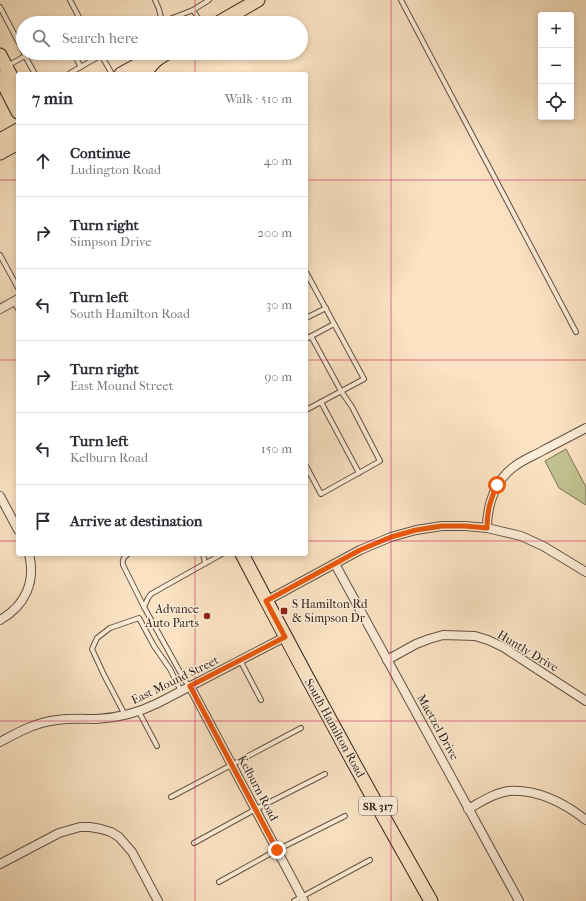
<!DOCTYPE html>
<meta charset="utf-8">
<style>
:root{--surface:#fff;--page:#f2f2f3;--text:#2b2b33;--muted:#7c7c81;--line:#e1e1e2}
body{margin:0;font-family:"IM FELL French Canon",serif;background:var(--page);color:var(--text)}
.controls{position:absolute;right:12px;top:12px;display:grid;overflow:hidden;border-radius:4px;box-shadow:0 2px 6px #0003}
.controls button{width:36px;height:36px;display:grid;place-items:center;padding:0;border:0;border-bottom:1px solid var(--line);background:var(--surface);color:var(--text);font:20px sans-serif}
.stop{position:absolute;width:12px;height:12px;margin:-9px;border:3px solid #ea580c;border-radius:50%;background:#fff}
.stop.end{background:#ea580c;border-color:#fff;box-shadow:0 1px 4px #0008}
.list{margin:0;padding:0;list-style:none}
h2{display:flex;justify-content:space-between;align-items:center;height:52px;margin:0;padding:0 16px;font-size:17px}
h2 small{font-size:13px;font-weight:400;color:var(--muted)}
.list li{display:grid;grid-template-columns:26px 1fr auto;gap:12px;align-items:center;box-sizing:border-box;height:72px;padding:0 16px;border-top:1px solid var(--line)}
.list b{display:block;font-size:15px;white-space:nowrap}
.list p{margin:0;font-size:13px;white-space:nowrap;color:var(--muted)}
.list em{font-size:13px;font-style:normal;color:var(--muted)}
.icon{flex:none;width:22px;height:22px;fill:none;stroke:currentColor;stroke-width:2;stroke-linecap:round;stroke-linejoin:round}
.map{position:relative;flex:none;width:586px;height:901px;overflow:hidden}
.search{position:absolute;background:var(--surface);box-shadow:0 2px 6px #0003;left:16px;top:16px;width:292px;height:44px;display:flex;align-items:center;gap:10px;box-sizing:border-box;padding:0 14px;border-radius:22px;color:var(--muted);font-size:15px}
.panel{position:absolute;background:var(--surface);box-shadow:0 2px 6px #0003;left:16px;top:72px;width:292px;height:484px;border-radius:4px}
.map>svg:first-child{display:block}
</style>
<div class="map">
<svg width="586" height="901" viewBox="0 0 586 901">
<rect width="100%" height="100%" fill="#fbe3c3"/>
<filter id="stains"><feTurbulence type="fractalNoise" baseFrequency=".005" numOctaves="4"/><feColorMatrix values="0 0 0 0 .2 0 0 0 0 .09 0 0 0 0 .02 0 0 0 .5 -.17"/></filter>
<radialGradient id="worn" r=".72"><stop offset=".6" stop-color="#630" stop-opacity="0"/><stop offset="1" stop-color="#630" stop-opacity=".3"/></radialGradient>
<!-- green -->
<path fill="#c2c392" stroke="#797257" d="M566,449L586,487V505L559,488L545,461Z"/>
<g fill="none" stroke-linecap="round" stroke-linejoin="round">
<defs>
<g id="service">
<path d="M70,0L82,23"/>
<path d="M155,0L159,9L162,22L193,10L201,23"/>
<path d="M401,0L576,332"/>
<path d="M0,7L23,51"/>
<path d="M193,10L209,0"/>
<path d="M30,53L25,56L35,74"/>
<path d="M73,53L81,67"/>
<path d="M100,53L112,74"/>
<path d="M7,66L25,56L24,53"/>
<path d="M70,73L105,53"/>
<path d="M0,255L18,288"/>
<path d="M306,272L364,379L306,410"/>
<path d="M14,302L18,309"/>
<path d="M306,318L326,308"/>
<path d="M306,339L334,324"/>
<path d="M321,402L359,473"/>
<path d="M306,466L321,494L380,461L352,407L341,391L311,336"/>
<path d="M128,554C124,557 122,559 123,565L144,607"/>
<path d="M203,554L205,563"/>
<path d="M240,660L261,700"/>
<path d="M189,686L184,679L144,607L148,598L151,594L222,554"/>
<path d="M139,712L157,746"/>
<path d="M125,715L104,675L92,649L97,638L110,628L139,618L154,646L170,669L181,691"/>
<path d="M171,797L301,728"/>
<path d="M194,843L256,809L325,774"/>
<path d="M219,882L277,850L345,816"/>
<path d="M294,901L370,860"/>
</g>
<g id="minor">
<path d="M0,309L18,299"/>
<path d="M0,496L18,530"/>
<path d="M487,528C487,505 495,480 515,466C523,460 533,456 542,451C557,443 571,436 586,428"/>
<path d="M335,564L519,901"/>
<path d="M266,601L360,550L391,537L416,530L442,526H465L487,528L521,536L543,546L586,572"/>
<path d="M0,620C25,606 36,582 29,554"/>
<path d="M387,660L416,644L429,639L443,635L475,636L488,640L503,647L586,701"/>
<path d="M190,686L304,901"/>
<path d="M0,742C18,732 37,722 57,720C70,718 83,719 96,719C119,718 138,713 158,703L285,637"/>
<path d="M468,809C481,802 494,793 509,791C537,789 564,803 586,820"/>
<path d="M0,864L59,833L80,827H90L101,829L111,832L119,837L132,852L158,901"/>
</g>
<g id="primary">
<path d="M218,23L258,0"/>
<path d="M0,55L18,90"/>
<path d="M121,74L143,62L156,60"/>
<path d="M140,74L147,70L156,60L167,53"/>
<path d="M0,77L18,112"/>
<path d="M0,140L18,130"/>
<path d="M0,153L18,143"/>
<path d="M242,554C303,671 366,787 431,901"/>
</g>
</defs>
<!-- service casing -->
<use href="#service" stroke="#635246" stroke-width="6"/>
<!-- minor casing -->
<use href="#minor" stroke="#635246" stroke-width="10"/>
<!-- primary casing -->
<use href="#primary" stroke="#30221c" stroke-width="15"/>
<!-- service -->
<use href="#service" stroke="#fcedd8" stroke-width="4"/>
<!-- minor -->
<use href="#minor" stroke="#fcedd8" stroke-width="8"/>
<!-- primary -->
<use href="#primary" stroke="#fbe3c3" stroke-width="13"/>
</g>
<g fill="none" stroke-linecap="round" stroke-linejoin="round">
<!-- route -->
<path stroke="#ea580c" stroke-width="5" d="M277,850L190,686L285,637L266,601L360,550L391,537L416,530L442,526H465L487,528C487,511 490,501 497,485"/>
</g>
<!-- grid -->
<path fill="none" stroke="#c2185b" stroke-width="1" stroke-opacity="0.55" d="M195,0V23M391,0V901M195,53V74M0,180H18M306,180H586M0,360H18M306,360H586M0,541H18M306,541H586M195,554V901M0,721H586"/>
<!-- markers -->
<g fill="#8f2418" stroke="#fcedd8" stroke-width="1.5">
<rect x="280" y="607" width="8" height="8" rx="2"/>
<circle cx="207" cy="616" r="4"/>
</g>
<g text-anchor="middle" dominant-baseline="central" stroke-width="3" stroke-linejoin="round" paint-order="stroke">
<!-- shield labels -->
<rect fill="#fcedd8" stroke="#6d5f54" stroke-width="1" x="359" y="797" width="38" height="18" rx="3"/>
<g font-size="11" font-weight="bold" fill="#30221c">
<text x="378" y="806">SR 317</text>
</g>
<!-- poi labels -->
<g font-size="12" fill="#30221c" stroke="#fcedd8" text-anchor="start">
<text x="292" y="604">S Hamilton Rd<tspan x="292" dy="14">&amp; Simpson Dr</tspan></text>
<text x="199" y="609" text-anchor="end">Advance<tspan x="199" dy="14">Auto Parts</tspan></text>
</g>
<!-- street labels -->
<g font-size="12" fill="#30221c" stroke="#fcedd8">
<text transform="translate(528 651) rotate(31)">Huntly Drive</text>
<text transform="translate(175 680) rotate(-26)">East Mound Street</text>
<text transform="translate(438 727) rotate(61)">Maetzel Drive</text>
<text transform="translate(335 728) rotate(61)">South Hamilton Road</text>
<text transform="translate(258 788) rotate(62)">Kelburn Road</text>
</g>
</g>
<rect width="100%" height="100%" filter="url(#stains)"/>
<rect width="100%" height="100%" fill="url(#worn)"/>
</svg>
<div class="controls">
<button>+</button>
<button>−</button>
<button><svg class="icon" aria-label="locate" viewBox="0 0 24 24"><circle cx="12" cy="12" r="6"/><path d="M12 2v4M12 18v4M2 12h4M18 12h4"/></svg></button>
</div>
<div class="stop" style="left:497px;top:485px"></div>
<div class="stop end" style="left:277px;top:850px"></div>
<div class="search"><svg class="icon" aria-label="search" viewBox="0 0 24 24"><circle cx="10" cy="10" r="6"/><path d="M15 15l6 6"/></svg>Search here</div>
<section class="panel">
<h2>7 min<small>Walk · 510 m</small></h2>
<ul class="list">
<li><svg class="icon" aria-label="ahead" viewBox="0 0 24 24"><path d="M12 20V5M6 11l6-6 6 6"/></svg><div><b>Continue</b><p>Ludington Road</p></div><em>40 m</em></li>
<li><svg class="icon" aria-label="right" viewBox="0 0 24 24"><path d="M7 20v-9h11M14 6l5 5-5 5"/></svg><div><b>Turn right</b><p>Simpson Drive</p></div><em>200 m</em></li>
<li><svg class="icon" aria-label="left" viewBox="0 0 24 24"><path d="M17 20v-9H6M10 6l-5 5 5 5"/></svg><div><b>Turn left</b><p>South Hamilton Road</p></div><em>30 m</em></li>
<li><svg class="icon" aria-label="right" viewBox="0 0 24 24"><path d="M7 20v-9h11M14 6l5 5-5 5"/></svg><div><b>Turn right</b><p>East Mound Street</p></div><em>90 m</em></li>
<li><svg class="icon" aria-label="left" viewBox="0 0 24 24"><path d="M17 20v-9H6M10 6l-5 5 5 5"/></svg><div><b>Turn left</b><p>Kelburn Road</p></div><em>150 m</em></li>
<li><svg class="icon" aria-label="arrive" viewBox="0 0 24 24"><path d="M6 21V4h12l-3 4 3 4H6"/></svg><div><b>Arrive at destination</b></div></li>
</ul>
</section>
</div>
